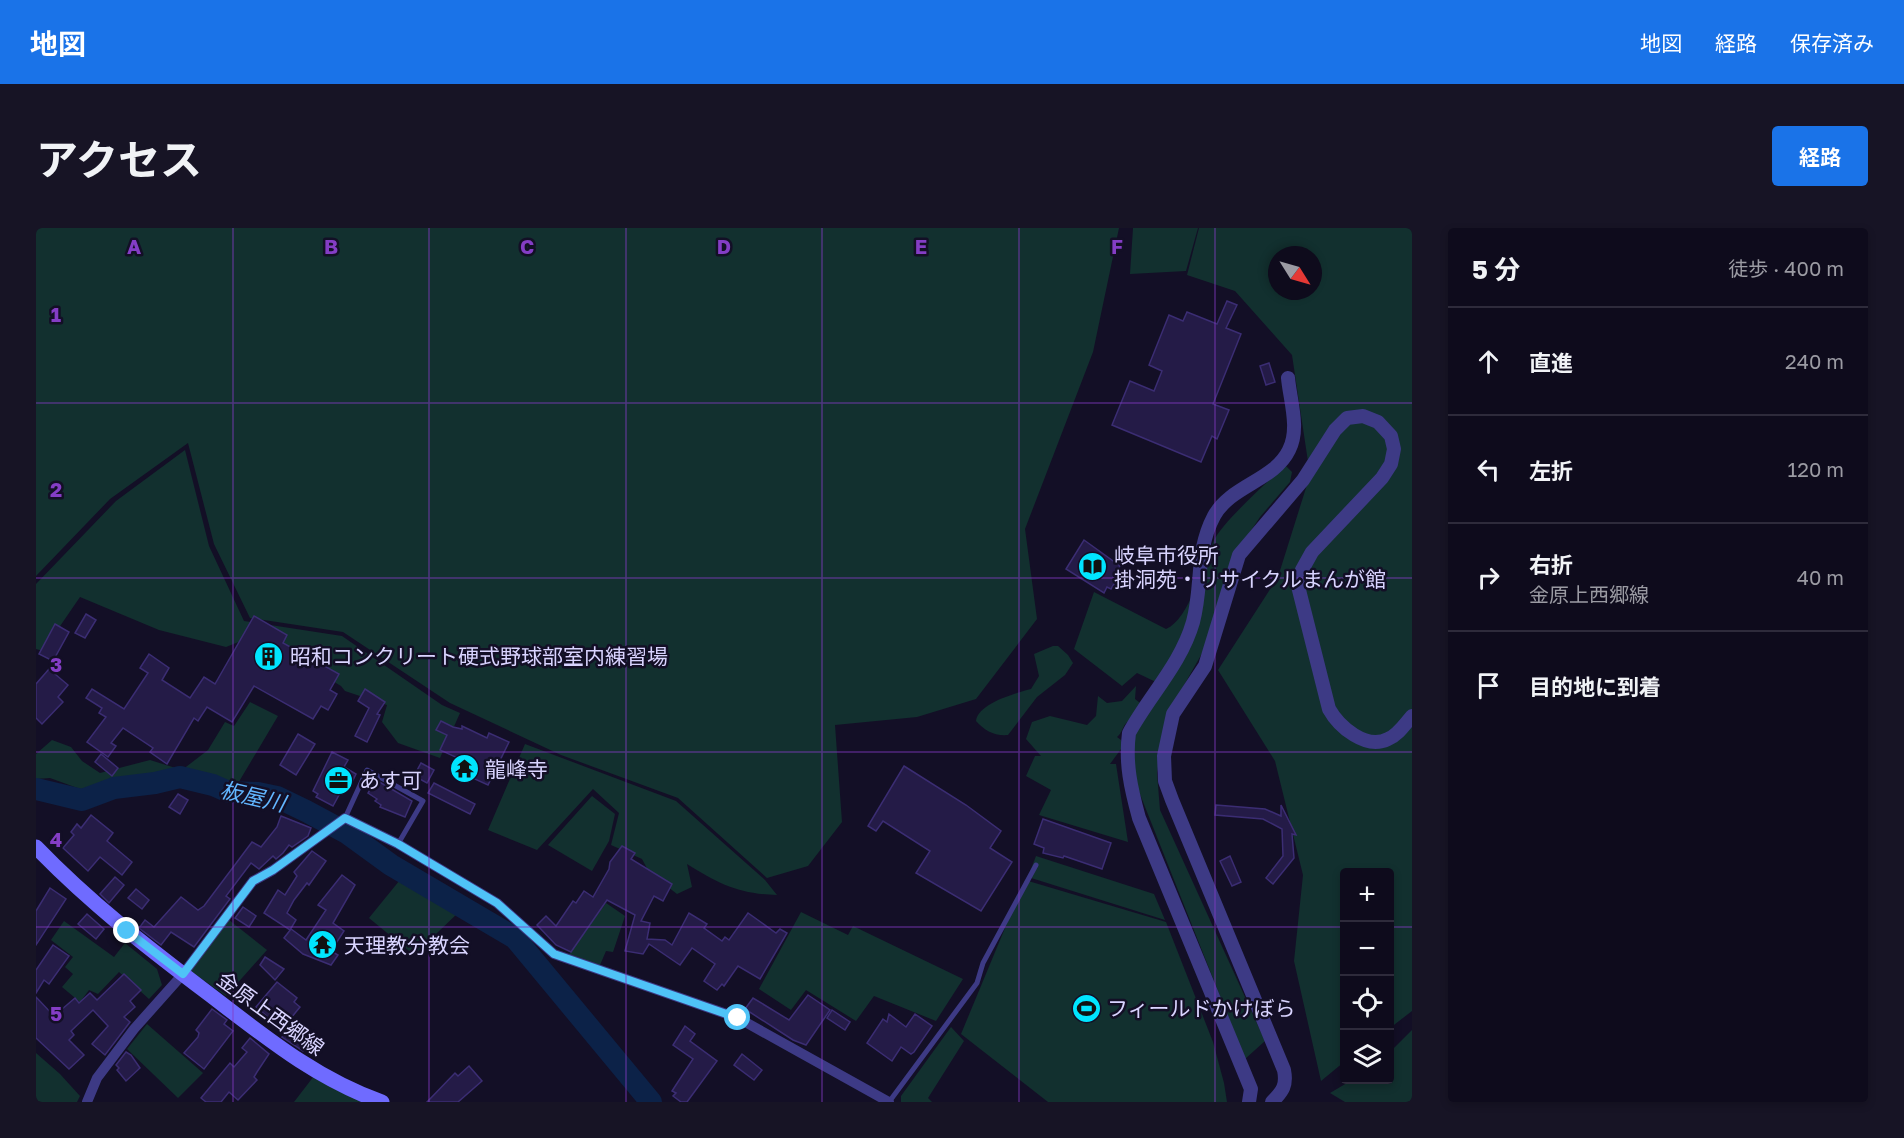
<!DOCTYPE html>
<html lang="ja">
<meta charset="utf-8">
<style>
:root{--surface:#0e0b1c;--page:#171425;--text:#f1f3f6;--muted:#9b9ba3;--line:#2e2b3b;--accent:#1a73e8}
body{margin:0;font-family:"Golos Text","Noto Sans JP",sans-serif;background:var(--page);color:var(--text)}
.controls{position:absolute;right:18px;bottom:18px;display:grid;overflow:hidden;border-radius:6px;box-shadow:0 3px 9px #0003}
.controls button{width:54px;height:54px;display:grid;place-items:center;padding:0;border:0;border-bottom:2px solid var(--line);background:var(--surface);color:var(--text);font:30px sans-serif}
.compass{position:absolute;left:1232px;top:18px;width:54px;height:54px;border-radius:50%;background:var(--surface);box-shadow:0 3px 9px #0003;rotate:127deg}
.stop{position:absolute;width:18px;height:18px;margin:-14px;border:4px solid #4fc3f7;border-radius:50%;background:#fff}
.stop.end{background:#4fc3f7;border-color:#fff;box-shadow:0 2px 6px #0008}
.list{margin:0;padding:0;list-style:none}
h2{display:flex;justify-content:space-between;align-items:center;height:78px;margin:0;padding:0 24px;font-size:26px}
h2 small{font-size:20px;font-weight:400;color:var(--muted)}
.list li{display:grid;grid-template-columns:39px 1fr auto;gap:18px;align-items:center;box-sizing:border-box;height:108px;padding:0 24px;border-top:2px solid var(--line)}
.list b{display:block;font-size:22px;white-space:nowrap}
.list p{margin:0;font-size:20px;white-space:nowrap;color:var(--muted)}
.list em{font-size:20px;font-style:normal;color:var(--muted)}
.icon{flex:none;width:33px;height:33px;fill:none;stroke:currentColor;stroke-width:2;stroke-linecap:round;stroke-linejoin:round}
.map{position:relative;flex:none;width:1376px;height:874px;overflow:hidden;border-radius:6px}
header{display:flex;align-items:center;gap:36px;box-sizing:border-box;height:84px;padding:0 30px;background:var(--accent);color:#fff}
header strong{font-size:28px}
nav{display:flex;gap:33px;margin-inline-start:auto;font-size:21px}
.intro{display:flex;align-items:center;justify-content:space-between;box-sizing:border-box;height:144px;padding:0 36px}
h1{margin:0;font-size:42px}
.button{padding:15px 27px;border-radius:6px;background:var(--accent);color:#fff;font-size:21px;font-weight:700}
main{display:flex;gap:36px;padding:0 36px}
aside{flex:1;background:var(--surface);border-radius:6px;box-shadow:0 3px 9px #0003}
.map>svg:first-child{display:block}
</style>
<header>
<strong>地図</strong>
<nav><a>地図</a><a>経路</a><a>保存済み</a></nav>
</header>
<div class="intro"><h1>アクセス</h1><a class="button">経路</a></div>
<main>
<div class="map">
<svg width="1376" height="874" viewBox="0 0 1376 874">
<rect width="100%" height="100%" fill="#130f26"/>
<!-- green -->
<g fill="#12302f" fill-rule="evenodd">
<path d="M0,0H1083L1057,124L989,301L1001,391L940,471L881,489L799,497L806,594L772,638L731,650L642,570L525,527L414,475L307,404L214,390L178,316L152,215L74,271L0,348Z"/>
<path d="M1097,0H1162L1150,43L1094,46Z"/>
<path d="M1163,0H1376V783L1354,800V644H1308V834L1285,853L1258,733L1267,647L1239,533L1182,442L1242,349L1274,247L1256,127L1199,63L1151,47ZM1241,27H1277V63H1241Z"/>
<path d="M149,222L173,318L208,393L306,408L406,477L424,485L404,530L362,515L346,494L351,477L309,463L305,458L220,407L190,419L123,402L44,369L7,423L0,421V356L80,273Z"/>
<path d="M1249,237L1256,244L1254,254L1224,289L1202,322L1169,420L1130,489L1121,545L1124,582L1229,813L1209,831L1094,541L1099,490C1086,493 1088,504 1081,509L1085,512V521L1074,536H1080L1092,614L1003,587L1015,562L990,548L999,528H1005L990,511L996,494L1014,488L1051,497L1060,488L1062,468L1071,475L1086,473L1100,458L1099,471L1108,478L1120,454L1101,445L1086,458L1038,421L1058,364L1130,401C1154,391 1166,337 1177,314C1187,293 1231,255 1249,237Z"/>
<path d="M1017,418H1022L1032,427L1037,435L1029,447L1001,469L972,507C958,508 949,503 940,493C942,475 980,465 995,461L1003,448L998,426Z"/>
<path d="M214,474L242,488L201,557L134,545L47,562L14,550L0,551V526L16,512L35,519L46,533L64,545L114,532L146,542L172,522L189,494L198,498Z"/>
<path d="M489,516L640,573L729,652L741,667C703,666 683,656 651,636L656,659L641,666L613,644L606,631L575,617L583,585L557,561L501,622L452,602Z"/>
<path d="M556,568L579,586L573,613L556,643L512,617Z"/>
<path d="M1000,628L1118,666L1129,692L992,649Z"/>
<path d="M368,647L424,683L378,727L333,690Z"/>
<path d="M989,652L1130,694L1177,814L1188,855L1191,874H1012L925,806Z"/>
<path d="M570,675L589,688L577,724L570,723L564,737L533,726Z"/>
<path d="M765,684L812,707L817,698L927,751L900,793L838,768L820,793L770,762L755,782L723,761Z"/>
<path d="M193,692L231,722L190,768L156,744L155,737Z"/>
<path d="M28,693L78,729L89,715L121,741L126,757L113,771L83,744L62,766L53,762L44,774L26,759L37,746L29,739L37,729L15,712Z"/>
<path d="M111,796L167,845L142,870L91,821Z"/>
<path d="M915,799L928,813L892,870L896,874H865V868Z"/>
<path d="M1376,802V874H1309L1294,865L1316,852H1354V824Z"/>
<path d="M0,825L24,846L44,868L41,874H0Z"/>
<path d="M278,848L337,874H258Z"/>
</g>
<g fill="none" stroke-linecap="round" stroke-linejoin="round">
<!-- river -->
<path stroke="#0c2248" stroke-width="22" d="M0,561L46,572L78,560L119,555L144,549L177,557L193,564L222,565L241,569L270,583L311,605L355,637L479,710L615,874"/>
</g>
<!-- building -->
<g fill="#241b47" stroke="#3b2d73" stroke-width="1.5">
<path d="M1191,73L1201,77L1190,100L1205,106L1177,176L1193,182L1181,211L1176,208L1165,234L1076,197L1094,153L1118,163L1126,143L1113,137L1133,87L1147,93L1151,84L1181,96Z"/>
<path d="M1233,135L1239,154L1230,157L1224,138Z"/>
<path d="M1048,312L1084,338L1077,349L1081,351L1075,361L1071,359L1068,365L1030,341Z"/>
<path d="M50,386L60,392L49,410L39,405Z"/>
<path d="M218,388L251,407L247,415L303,446L294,462L301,466L292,482L285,478L277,491L218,458L196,494L171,479L162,493L158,490L131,536L114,524L117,520L87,500L75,515L80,518L72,529L51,514L70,489L63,485L66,480L50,470L56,461L88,481L112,445L104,440L113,426L133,440L126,452L154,470L168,449L179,456Z"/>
<path d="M19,396L33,404L17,433L3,426Z"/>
<path d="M13,441L32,457L22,469L27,474L6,496L0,490V456Z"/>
<path d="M329,461L349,474L341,486L344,487L331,514L319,508L333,480L322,473Z"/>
<path d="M405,493L417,499L426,501V498L451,510L453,505L473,514L452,557L430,547L435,536L404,522L411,507L400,502Z"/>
<path d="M262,506L279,516L260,547L244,537Z"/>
<path d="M296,524L312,532L308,539L320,546L314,558L309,556L297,578L280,569L282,566L277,563Z"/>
<path d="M65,526L82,540L76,548L59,534Z"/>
<path d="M385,535L398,542L391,555L378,548Z"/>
<path d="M868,538L930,577L965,603L954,620L976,634L945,683L880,645L894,623L847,593L840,603L832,598Z"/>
<path d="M340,552L376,573L369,589L344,579L345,577L339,573L341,571L332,565Z"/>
<path d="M398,555L439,576L434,586L392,565Z"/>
<path d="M142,566L152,572L144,586L133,579Z"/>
<path d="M1180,577L1229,581L1245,588V577L1260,607L1256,606L1258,630L1237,656L1230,650L1247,628L1246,601L1227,591L1179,587Z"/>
<path d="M55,587L77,605L71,613L96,634L86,647L64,629L52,643L27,620L38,607L35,604L41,596L45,600Z"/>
<path d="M245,588L275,600L272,608L256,619L253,617L247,625L240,631L237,628L223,641L215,635L190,668L194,671L158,719L135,704L125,717L103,700L109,692L118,699L145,669L162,682L168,678L216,614L225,619L241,599Z"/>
<path d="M1007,591L1075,615L1066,641L1028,628L1027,630L1007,625L1008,620L998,616Z"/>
<path d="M586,618L599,625L595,631L636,656L627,673L618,668L605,693L614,695L611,711L629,712L636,717L653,685L671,696L668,700L686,713L689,709L693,712L712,685L740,705L744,701L751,705L724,751L702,738L688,758L686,756L681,762L668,753L679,736L656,720L644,737L613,716L607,726L589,723L599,687L571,672L535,724L520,717L501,697L510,688L520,698L537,673L540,675L548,663L557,669L573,641L574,634Z"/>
<path d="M276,623L290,633L273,657L271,655L258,672L251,685L260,692L254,702L228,685L242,662L249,667L261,648L258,644Z"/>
<path d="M1194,628L1205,654L1196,658L1184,633Z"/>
<path d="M306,647L319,657L297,695L308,703L295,723L302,727L295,737L267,726L248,710L255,701L270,712L290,682L282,677Z"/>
<path d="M79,649L88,657L73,675L64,666Z"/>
<path d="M14,660L30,671L0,717V683Z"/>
<path d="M100,661L113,672L106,681L92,670Z"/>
<path d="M207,679L220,688L213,699L199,690Z"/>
<path d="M51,686L68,701L60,711L42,696Z"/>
<path d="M17,717L33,728L13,756L8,752L0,765V742Z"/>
<path d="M229,729L248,741L239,752L224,737Z"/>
<path d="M88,746L105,762L94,773L99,779L88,789L94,794L69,827L56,816L72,798L57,782L35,803L38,807L33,812L48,827L33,841L0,810V769L18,788L39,770L43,775L54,765L61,772Z"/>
<path d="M241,754L261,770L258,774L264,779L246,801L220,779Z"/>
<path d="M772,767L794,782L770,817L757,812L709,781L717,770L753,792Z"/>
<path d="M176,781L191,792L188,796L197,803L168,841L148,825L162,809L163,805L160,802Z"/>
<path d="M796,782L814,794L809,802L791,790Z"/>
<path d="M853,786L870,799L879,786L896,798L878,824L875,826L865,819L856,833L831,815L847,791L851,794Z"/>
<path d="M254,798L274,812L267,823L246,809Z"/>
<path d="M649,798L659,806L654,813L681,833L651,874H645L637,868L640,865L636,863L657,831L637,817Z"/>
<path d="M214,810L233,826L221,844L218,849L221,852L202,872L193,864L185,874H170L165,870L194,835L198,839L211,824L206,820Z"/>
<path d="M90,824L95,827L104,840L90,853L81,842L83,840L80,837Z"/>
<path d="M706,826L726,842L718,852L698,837Z"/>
<path d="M433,838L446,853L422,874H391L419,845L422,848Z"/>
</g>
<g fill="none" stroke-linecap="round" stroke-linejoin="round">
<!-- service -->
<g stroke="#3d3a85" stroke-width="5">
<path d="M309,590L331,542L387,573L362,616"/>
<path d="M853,874L941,755L947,735L1000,637"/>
</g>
<!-- minor -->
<path stroke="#3d3a85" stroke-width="10" d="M51,874L61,850L98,801L147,746L217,653L237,642L309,590L362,616L461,675L518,726L702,790L853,874"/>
<!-- tertiary -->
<g stroke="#3d3a85" stroke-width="14">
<path d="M1213,874L1215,861L1103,590C1095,561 1089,535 1093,505C1113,468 1145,436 1157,394C1167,357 1159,324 1178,288C1195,257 1238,253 1253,222C1264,201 1254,172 1252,150"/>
<path d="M1236,874C1247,863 1251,857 1248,842L1136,572L1129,553L1128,528L1137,486L1169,438L1203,327L1267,252L1299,202L1311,190L1327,188L1342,194L1355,208L1358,221L1355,236L1346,250L1276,324L1266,342L1262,358L1293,481C1303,499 1330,522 1352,511C1362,507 1369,496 1376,488"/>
</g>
<!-- secondary -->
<path stroke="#6f6bff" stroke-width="15" d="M0,619C53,674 112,720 173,766C228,808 280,851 346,874"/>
</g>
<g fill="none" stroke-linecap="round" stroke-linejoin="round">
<!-- route -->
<path stroke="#4fc3f7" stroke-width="8" d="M91,703L147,746L217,653L237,642L309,590L362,616L461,675L518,726L702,790"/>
</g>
<!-- grid -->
<path fill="none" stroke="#843dc5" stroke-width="1.5" stroke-opacity="0.55" d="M197,0V874M393,0V874M590,0V874M786,0V874M983,0V874M1179,0V874M0,175H1376M0,350H1376M0,524H1376M0,699H1308M1354,699H1376"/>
<!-- icons -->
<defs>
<symbol id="library-disc" viewBox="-11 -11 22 22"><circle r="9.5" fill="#00e5ff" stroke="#130f26"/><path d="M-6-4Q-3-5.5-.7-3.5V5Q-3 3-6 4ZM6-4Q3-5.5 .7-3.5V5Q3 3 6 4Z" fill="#111"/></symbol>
<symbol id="building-disc" viewBox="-11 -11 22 22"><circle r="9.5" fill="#00e5ff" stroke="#130f26"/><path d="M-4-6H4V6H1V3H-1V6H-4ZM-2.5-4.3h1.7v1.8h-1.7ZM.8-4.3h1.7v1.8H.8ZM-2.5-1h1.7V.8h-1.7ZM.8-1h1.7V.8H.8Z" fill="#111"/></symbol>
<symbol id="temple-disc" viewBox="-11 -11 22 22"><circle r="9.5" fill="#00e5ff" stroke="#130f26"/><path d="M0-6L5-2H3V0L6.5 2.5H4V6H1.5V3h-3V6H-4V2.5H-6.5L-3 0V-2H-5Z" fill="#111"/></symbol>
<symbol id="office-disc" viewBox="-11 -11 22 22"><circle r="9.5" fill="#00e5ff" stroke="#130f26"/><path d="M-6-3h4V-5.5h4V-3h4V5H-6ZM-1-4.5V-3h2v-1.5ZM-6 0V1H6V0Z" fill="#111"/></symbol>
<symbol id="stadium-disc" viewBox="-11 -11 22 22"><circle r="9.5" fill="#00e5ff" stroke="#130f26"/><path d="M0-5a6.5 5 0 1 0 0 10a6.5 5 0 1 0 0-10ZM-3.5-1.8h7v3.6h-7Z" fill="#111"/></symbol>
</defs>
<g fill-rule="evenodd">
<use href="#library-disc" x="1040" y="322" width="33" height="33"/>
<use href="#building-disc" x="216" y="412" width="33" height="33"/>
<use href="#temple-disc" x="412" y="524" width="33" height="33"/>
<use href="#office-disc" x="286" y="536" width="33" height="33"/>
<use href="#temple-disc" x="270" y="700" width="33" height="33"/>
<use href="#stadium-disc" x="1034" y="764" width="33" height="33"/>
</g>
<g text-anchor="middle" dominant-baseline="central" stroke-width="5" stroke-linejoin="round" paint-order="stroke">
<!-- poi labels -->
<g font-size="21" fill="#d9d4ff" stroke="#130f26" text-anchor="start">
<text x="1078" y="327">岐阜市役所<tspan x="1078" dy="24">掛洞苑・リサイクルまんが館</tspan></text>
<text x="254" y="428">昭和コンクリート硬式野球部室内練習場</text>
<text x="449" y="541">龍峰寺</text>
<text x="323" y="552">あす可</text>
<text x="308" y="717">天理教分教会</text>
<text x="1071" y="780">フィールドかけぼら</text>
</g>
<!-- street labels -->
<g font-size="21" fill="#d9d4ff" stroke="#130f26">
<text transform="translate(235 785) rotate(36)">金原上西郷線</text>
</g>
<!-- water labels -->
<g font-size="22" font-style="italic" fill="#62b6ff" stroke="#130f26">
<text transform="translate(217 568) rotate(13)">板屋川</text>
</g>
</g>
<g font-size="20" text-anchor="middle" font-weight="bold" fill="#843dc5" stroke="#130f26" stroke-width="5" stroke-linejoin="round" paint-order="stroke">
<text x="98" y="26">A</text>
<text x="295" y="26">B</text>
<text x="491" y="26">C</text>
<text x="688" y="26">D</text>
<text x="885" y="26">E</text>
<text x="1081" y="26">F</text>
<text x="20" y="94">1</text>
<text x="20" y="269">2</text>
<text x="20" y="444">3</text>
<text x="20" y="619">4</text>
<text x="20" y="793">5</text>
</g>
</svg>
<div class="controls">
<button>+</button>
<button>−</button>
<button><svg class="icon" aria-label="locate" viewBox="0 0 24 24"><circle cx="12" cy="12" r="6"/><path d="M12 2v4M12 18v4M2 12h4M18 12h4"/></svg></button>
<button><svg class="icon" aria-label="layers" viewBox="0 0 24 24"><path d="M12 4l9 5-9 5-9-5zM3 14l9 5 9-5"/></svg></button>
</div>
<svg class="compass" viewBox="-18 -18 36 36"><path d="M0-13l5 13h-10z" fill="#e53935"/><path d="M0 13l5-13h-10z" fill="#9b9ba3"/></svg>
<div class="stop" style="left:702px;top:790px"></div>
<div class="stop end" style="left:91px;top:703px"></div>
</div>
<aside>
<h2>5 分<small>徒歩 · 400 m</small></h2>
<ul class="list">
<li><svg class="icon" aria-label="ahead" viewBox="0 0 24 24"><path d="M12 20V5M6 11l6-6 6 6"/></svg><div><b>直進</b></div><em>240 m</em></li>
<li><svg class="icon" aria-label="left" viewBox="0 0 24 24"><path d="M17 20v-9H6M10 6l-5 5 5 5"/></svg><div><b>左折</b></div><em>120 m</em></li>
<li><svg class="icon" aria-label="right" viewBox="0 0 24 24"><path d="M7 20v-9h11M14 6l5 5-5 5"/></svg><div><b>右折</b><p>金原上西郷線</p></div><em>40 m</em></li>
<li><svg class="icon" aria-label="arrive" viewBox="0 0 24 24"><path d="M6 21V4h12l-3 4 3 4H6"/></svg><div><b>目的地に到着</b></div></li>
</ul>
</aside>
</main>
